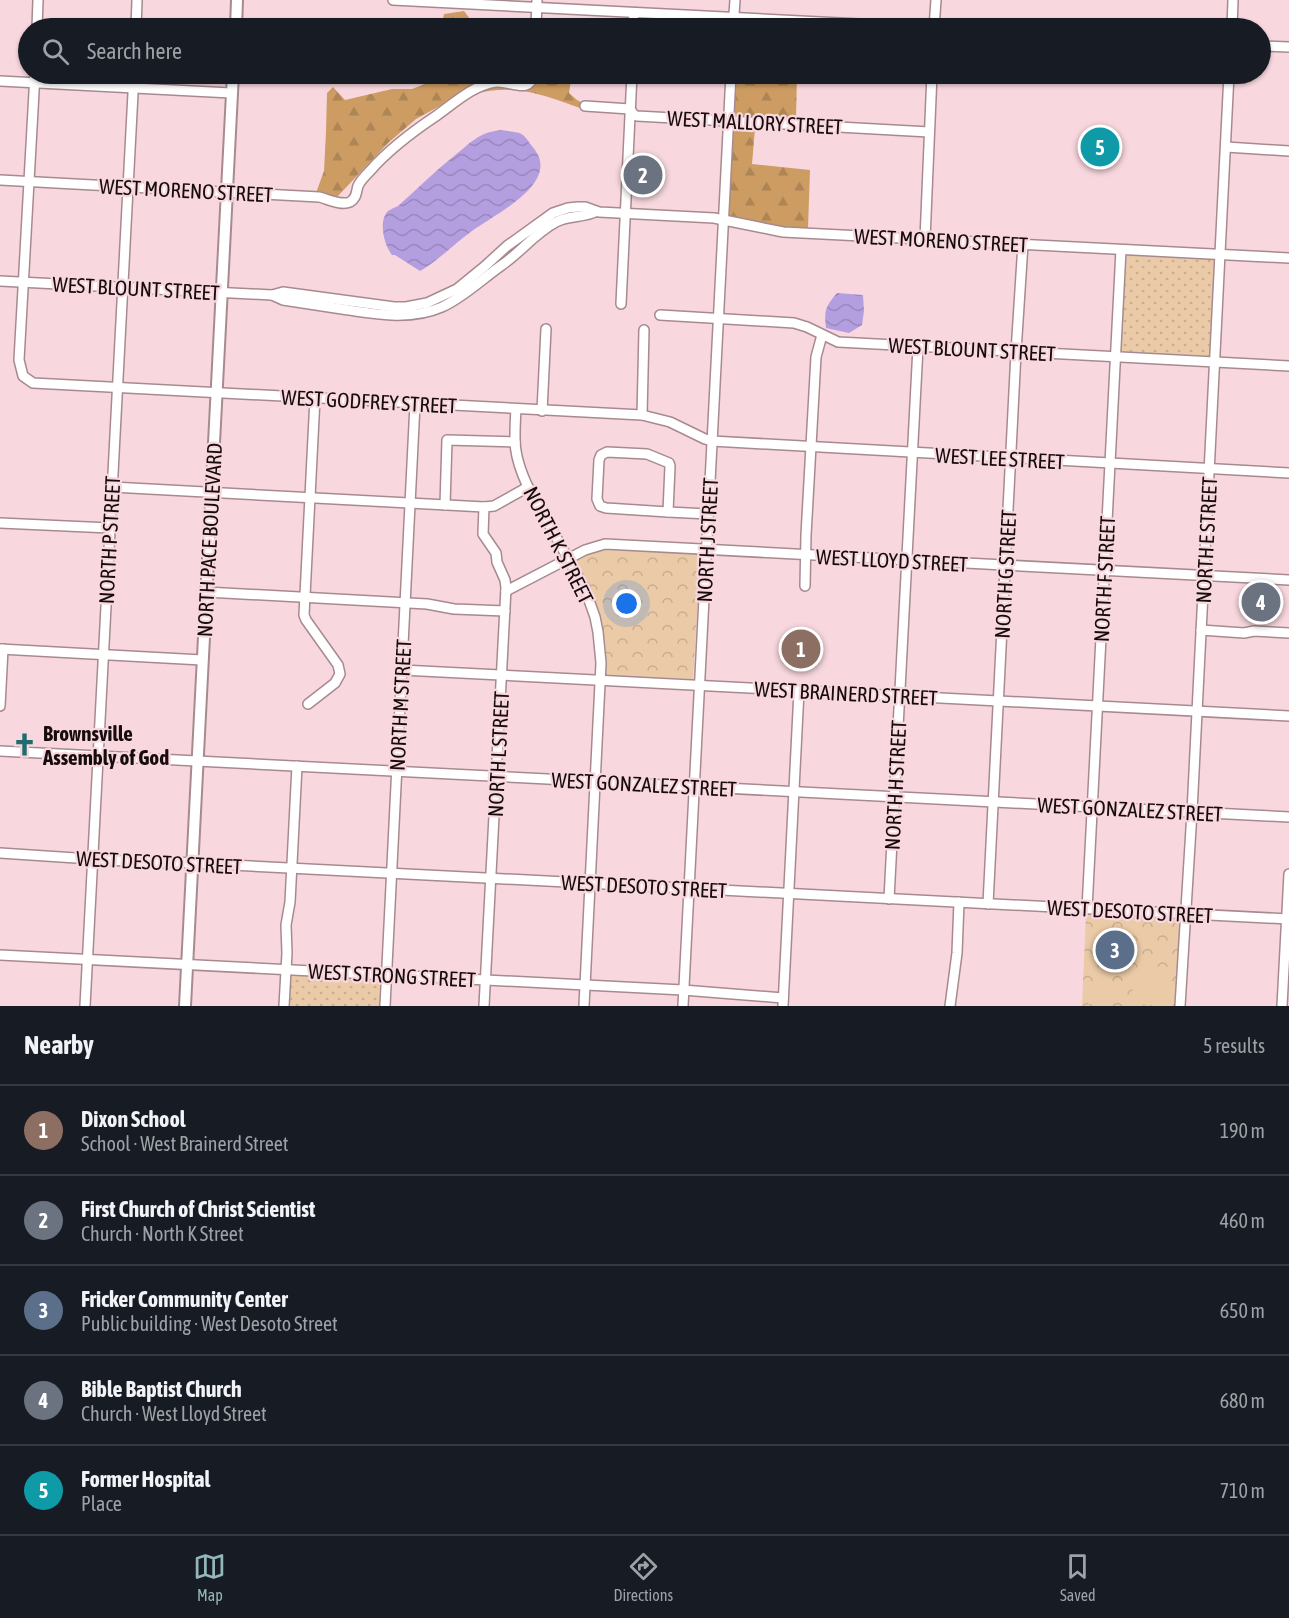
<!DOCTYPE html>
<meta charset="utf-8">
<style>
:root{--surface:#171b24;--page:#20242c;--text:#f1f3f6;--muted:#9ea1a6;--line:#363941;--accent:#92b6b9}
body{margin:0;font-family:"Asap Condensed",sans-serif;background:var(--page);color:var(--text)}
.you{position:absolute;left:627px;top:604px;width:21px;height:21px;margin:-15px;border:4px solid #fff;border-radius:50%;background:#1a73e8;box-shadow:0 0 0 9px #1a73e833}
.badge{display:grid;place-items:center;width:39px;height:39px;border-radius:50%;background:var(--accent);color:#fff;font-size:20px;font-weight:700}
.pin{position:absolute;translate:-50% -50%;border:3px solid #fff;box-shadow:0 2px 6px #0006}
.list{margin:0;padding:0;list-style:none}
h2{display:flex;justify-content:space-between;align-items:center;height:78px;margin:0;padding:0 24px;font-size:26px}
h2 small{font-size:20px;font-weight:400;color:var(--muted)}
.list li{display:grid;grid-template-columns:39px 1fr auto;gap:18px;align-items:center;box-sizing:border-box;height:90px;padding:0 24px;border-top:2px solid var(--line)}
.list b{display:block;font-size:22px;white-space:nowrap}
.list p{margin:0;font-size:20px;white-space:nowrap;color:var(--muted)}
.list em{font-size:20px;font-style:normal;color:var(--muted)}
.icon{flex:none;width:33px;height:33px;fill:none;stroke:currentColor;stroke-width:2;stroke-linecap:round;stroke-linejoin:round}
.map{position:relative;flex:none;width:1289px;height:1006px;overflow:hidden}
.search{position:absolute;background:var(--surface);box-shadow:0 2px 4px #0004;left:18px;right:18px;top:18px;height:66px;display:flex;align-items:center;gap:15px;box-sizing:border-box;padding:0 21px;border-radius:33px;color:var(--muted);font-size:22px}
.sheet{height:528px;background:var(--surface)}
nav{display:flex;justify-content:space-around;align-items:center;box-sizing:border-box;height:84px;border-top:2px solid var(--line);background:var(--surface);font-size:16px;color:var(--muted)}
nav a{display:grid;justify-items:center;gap:3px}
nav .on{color:var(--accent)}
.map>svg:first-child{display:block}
</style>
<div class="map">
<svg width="1289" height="1006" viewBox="0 0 1289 1006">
<defs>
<pattern id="grass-dots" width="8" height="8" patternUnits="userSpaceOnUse" patternTransform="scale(1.5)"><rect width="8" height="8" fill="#ebcba7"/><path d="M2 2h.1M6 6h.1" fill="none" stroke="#c9ad8f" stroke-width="1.8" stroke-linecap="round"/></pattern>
<pattern id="forest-firs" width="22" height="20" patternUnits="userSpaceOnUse" patternTransform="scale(1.5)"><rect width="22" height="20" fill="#cc9c62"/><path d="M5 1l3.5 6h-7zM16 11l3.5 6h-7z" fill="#ae8554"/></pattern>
<pattern id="park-crowns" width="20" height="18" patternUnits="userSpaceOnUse" patternTransform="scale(1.5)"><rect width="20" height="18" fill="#ebcba7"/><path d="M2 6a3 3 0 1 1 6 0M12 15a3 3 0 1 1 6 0" fill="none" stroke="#c9ad8f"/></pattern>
<pattern id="water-waves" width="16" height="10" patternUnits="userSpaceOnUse" patternTransform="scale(1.5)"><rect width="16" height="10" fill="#b39edf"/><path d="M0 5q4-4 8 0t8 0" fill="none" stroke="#9987be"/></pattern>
</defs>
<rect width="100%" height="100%" fill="#f8d8de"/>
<!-- grass -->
<g fill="url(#grass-dots)">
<path d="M1127,255L1215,259L1209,356L1120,352Z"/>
<path d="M292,973L380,978L379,1006H289Z"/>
</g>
<!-- forest -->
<g fill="url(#forest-firs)">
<path d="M464,11L477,28H441L444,14Z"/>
<path d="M436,74H529L525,82L508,79L449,101L416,119L388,143L337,197L316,193L324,171L326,132L327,93L333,87L345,100L392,89H412L425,84Z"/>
<path d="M536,74H572L569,93L577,100L583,103L580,108C545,95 513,83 475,94C491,83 507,87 524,90C534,88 534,82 536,74Z"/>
<path d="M734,74L780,75L783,74H797L796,118L756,116L752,164L810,170L808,228H777L728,215Z"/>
</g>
<!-- park -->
<g fill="url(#park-crowns)">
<path d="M601,548L701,553L693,679L605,677C605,666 607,654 605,644C602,613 590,587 576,559Z"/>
<path d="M1086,913L1182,917L1177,1006H1082Z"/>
</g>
<!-- pitch -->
<g fill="#ebcba7">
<path d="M1139,966L1170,967L1169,1006L1132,1004L1133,972Z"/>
<path d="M1089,982L1110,983V1005L1088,1004Z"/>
</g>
<!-- water -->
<g fill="url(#water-waves)">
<path d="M502,130C525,134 520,130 535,150C560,184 493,215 472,231C454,244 439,260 420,271L395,255H392C384,245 378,221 388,211C391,209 394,208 398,206C416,190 434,172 454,156C471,143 478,132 502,130Z"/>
<path d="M837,293L863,295L864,311L862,325L849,333L826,328C824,311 825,307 837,293Z"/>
</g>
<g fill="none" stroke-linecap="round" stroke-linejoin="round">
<defs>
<g id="minor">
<path d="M393,0L938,28"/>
<path d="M37,28L38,0"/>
<path d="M136,28L137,0"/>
<path d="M536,28L537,0"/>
<path d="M633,28L634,13"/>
<path d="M733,28L735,0"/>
<path d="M934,28L936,0"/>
<path d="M1232,28L1233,0"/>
<path d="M1260,46L1289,47"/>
<path d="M35,74L19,360L23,376L33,383L642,415L670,422L705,439L712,441L1289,473"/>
<path d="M0,81L231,93"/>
<path d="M585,106L630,109L634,115L637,116L929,132"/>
<path d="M1226,147L1289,151"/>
<path d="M0,180L319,197C328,199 341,206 350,202C357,198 356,192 358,186C360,181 365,176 369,172C388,150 412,132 436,116C453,104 475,84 496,82C511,81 530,95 533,74"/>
<path d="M925,239L932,74"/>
<path d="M0,281L272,295L283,292L394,307H406L427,303L457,289L484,267L507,246L553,213L568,208L578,207H585L599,212L714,218L783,232L1289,258"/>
<path d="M272,295L283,300C303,303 322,306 342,309C375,314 410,321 442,307C464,297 482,279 502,265C521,252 535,233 556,222C569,215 583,218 595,212"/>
<path d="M621,304L632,74"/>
<path d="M660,315L794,323L807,327L838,342L1289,366"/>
<path d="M516,409C514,442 513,454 527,485L585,589L595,617L598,632L601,663L584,1006"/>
<path d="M542,411L546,329"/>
<path d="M642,415L644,330"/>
<path d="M607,452L647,454L669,463L670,466L668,512L606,508L600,506L597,499L599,460L601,455Z"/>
<path d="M112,487L484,507L494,506L528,487"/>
<path d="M445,505L447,440L515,442"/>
<path d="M484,507L483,534L496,553L497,562L505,580L506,588L484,1006"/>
<path d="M668,512L708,514"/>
<path d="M0,523L110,528"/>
<path d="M805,586L806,535L816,357L822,335"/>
<path d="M506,591L585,550L605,544L1289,580"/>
<path d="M206,592L427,604L454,609L505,611"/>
<path d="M1201,630L1244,633L1254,631L1289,633"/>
<path d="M0,649L202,660"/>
<path d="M402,670L1289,716"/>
<path d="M308,704L335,683L340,674L338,665L306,620L304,615L315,398"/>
<path d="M0,706L3,649"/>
<path d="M0,751L1289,817"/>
<path d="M0,853L106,860L161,863L173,862L1289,919"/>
<path d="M889,899L918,347"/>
<path d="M988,904L1016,352L1023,244"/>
<path d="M1087,909L1121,250"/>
<path d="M0,955L683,990L783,998"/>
<path d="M85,1006L134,74"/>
<path d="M284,1006L287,953L286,925L290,902L297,766"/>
<path d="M385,1006L415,404"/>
<path d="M683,1006L731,74"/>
<path d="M783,1006L799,691"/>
<path d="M950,1006L957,953L959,902"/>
<path d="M1180,1006L1192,812L1229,74"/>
<path d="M1282,1006L1289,874"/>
</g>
<g id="major">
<path d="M236,28L237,0"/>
<path d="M185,1006L233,74"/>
</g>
</defs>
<!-- minor casing -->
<use href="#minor" stroke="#a78a90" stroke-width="12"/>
<!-- major casing -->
<use href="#major" stroke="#a78a90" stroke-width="14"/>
<!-- minor -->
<use href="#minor" stroke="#fff" stroke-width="9"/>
<!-- major -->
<use href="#major" stroke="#fff" stroke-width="10"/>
</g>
<!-- icons -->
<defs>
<symbol id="church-bare" viewBox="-9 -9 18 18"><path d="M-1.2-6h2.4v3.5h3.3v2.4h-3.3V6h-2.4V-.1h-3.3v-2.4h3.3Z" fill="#1f6b6e" stroke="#f8d8de" stroke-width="2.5" paint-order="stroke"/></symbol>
</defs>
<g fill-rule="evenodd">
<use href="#church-bare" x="8" y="728" width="33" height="33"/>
</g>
<g text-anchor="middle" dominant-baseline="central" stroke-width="4.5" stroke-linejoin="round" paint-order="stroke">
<!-- street labels -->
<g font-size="21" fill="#160c0e" stroke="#f8d8de">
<text transform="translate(755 122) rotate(3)">WEST MALLORY STREET</text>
<text transform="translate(186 190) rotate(3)">WEST MORENO STREET</text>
<text transform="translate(941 240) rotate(3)">WEST MORENO STREET</text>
<text transform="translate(136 288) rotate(3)">WEST BLOUNT STREET</text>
<text transform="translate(972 349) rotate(3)">WEST BLOUNT STREET</text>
<text transform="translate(369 401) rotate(3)">WEST GODFREY STREET</text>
<text transform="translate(1000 458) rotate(3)">WEST LEE STREET</text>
<text transform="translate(109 540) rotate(-87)">NORTH P STREET</text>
<text transform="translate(209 540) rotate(-87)">NORTH PACE BOULEVARD</text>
<text transform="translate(707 540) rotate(-87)">NORTH J STREET</text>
<text transform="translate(1206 540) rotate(-87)">NORTH E STREET</text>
<text transform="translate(559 545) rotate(63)">NORTH K STREET</text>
<text transform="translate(892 560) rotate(3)">WEST LLOYD STREET</text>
<text transform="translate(1005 574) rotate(-87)">NORTH G STREET</text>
<text transform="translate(1104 579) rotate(-87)">NORTH F STREET</text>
<text transform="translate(846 693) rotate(3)">WEST BRAINERD STREET</text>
<text transform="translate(400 705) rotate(-87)">NORTH M STREET</text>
<text transform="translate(498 754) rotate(-87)">NORTH L STREET</text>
<text transform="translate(644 784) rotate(3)">WEST GONZALEZ STREET</text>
<text transform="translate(895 785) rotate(-87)">NORTH H STREET</text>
<text transform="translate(1130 809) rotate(3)">WEST GONZALEZ STREET</text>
<text transform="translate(159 862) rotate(3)">WEST DESOTO STREET</text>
<text transform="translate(644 886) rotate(3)">WEST DESOTO STREET</text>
<text transform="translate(1130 911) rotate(3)">WEST DESOTO STREET</text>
<text transform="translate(392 975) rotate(3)">WEST STRONG STREET</text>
</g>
<!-- poi labels -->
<g font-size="21" font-weight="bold" fill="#160c0e" stroke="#f8d8de" text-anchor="start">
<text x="43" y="733">Brownsville<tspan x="43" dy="24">Assembly of God</tspan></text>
</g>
</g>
</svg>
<div class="you"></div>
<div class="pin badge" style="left:801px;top:649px;background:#8d6e63">1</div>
<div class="pin badge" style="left:643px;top:175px;background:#6b7280">2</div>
<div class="pin badge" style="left:1115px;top:950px;background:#5c6f8a">3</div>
<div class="pin badge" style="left:1261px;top:602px;background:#6b7280">4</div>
<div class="pin badge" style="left:1100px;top:147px;background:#0f9aa8">5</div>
<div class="search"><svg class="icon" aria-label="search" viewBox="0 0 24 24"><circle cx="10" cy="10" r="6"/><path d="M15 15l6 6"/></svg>Search here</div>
</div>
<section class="sheet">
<h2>Nearby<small>5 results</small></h2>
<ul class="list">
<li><span class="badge" style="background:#8d6e63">1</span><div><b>Dixon School</b><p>School · West Brainerd Street</p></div><em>190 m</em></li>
<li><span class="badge" style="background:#6b7280">2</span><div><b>First Church of Christ Scientist</b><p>Church · North K Street</p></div><em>460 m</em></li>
<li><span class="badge" style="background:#5c6f8a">3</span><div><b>Fricker Community Center</b><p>Public building · West Desoto Street</p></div><em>650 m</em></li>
<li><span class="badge" style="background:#6b7280">4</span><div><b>Bible Baptist Church</b><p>Church · West Lloyd Street</p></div><em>680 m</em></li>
<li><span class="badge" style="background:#0f9aa8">5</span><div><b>Former Hospital</b><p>Place</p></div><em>710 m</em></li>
</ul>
</section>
<nav>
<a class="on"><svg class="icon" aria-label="map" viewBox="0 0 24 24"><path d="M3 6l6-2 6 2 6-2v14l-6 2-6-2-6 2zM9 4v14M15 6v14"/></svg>Map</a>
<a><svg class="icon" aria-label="directions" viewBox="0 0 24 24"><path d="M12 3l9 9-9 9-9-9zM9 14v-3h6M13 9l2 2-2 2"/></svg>Directions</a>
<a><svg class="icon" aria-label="saved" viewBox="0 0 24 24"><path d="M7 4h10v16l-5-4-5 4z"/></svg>Saved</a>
</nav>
